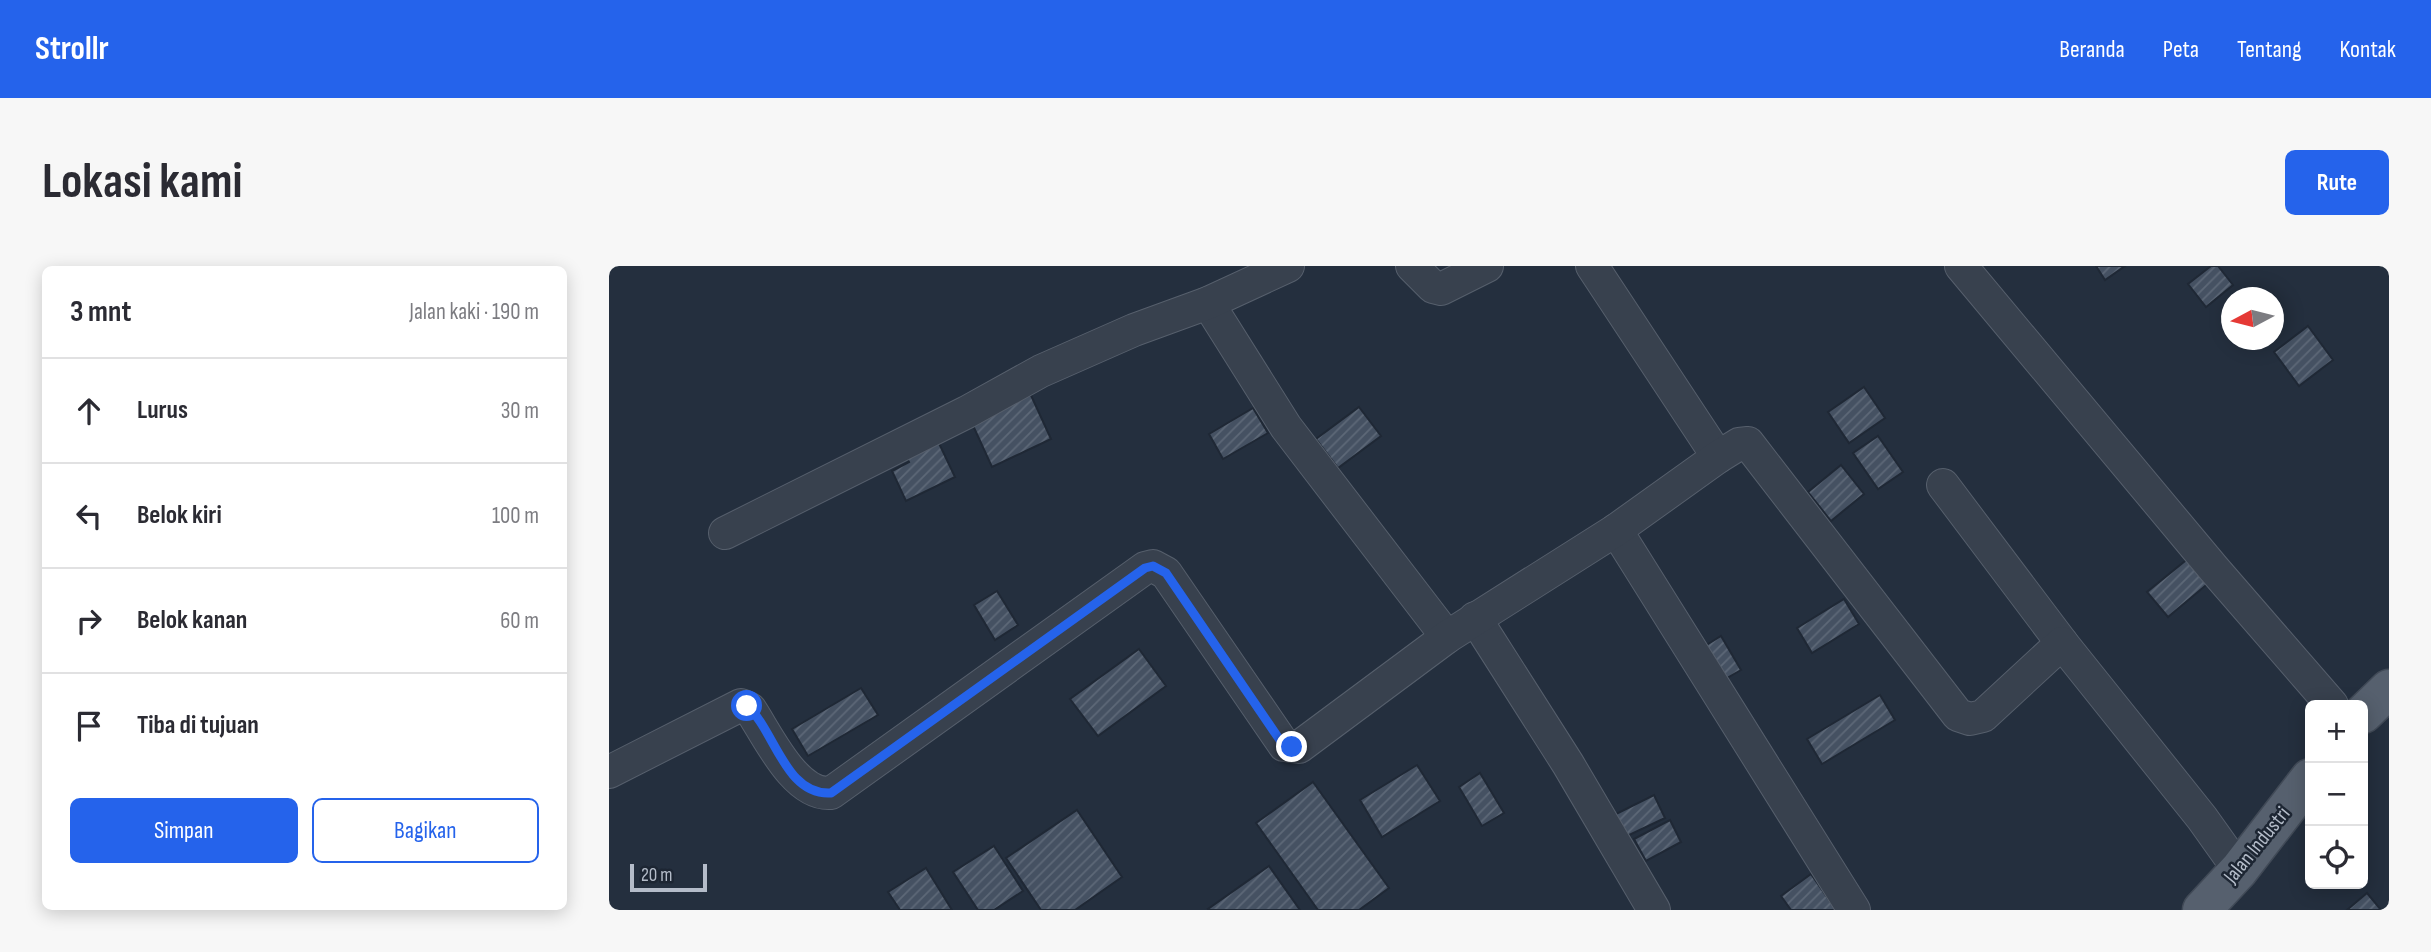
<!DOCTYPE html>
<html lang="id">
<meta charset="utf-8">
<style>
:root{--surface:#fff;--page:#f7f7f7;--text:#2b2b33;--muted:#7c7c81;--line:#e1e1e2;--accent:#2563eb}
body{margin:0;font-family:"Sofia Sans Condensed",sans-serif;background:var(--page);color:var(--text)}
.controls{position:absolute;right:21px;bottom:21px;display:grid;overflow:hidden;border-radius:10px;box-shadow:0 4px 18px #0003}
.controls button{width:63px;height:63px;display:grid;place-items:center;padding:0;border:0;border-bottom:2px solid var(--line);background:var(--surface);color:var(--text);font:35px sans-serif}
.compass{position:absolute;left:1612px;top:21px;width:63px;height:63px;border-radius:50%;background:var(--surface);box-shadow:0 4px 18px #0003;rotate:263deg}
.scale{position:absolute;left:21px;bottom:18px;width:77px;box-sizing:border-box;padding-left:7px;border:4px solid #b4bcc9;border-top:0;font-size:19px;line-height:24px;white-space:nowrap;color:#b4bcc9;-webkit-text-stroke:5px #1d2633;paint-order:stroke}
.stop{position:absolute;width:21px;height:21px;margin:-16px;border:5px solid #2563eb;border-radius:50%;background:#fff}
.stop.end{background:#2563eb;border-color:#fff;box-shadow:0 2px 7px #0008}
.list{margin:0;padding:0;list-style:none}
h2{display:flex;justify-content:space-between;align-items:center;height:91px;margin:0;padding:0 28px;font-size:30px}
h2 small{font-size:23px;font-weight:400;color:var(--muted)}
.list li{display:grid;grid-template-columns:46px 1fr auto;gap:21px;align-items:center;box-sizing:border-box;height:105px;padding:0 28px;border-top:2px solid var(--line)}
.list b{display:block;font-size:26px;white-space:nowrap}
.list em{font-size:23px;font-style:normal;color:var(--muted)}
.actions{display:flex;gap:14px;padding:21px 28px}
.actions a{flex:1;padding:16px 0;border:2px solid var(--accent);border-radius:10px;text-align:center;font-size:24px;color:var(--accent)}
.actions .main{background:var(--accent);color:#fff}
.icon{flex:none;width:38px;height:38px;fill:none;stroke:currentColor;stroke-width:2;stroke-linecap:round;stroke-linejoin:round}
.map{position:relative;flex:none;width:1780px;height:644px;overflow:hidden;border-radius:10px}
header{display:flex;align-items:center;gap:42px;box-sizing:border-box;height:98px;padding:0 35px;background:var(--accent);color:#fff}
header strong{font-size:33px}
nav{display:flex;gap:38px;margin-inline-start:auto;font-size:24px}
.intro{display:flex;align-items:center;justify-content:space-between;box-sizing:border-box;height:168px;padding:0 42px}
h1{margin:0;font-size:49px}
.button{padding:18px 32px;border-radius:10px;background:var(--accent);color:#fff;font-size:24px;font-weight:700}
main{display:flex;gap:42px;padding:0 42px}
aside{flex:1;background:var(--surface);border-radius:10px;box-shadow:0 4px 18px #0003}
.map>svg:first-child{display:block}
</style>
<header>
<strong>Strollr</strong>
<nav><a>Beranda</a><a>Peta</a><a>Tentang</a><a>Kontak</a></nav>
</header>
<div class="intro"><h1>Lokasi kami</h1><a class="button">Rute</a></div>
<main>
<aside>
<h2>3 mnt<small>Jalan kaki · 190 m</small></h2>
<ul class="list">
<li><svg class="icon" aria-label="ahead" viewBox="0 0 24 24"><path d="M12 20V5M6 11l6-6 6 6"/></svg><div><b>Lurus</b></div><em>30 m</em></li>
<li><svg class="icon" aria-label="left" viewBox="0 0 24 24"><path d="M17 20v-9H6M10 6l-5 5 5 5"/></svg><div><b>Belok kiri</b></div><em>100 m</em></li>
<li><svg class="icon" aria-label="right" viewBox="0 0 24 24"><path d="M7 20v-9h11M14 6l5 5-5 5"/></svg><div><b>Belok kanan</b></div><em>60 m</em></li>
<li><svg class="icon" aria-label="arrive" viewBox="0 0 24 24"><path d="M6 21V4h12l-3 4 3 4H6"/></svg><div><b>Tiba di tujuan</b></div></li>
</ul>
<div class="actions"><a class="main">Simpan</a><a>Bagikan</a></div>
</aside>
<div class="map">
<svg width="1780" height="644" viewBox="0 0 1780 644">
<defs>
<pattern id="building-hatch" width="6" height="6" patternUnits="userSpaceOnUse" patternTransform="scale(1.75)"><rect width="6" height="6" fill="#455162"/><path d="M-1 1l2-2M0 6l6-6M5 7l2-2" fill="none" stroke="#5d6877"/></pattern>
</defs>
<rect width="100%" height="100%" fill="#242f3e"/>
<!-- building -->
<g fill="url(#building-hatch)" stroke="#1f2835" stroke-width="2">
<path d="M1487,0H1516L1496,14Z"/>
<path d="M1602,0H1609L1624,19L1597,41L1579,18Z"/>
<path d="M1699,60L1724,94L1690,120L1665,86Z"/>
<path d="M1255,121L1276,152L1240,177L1219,146Z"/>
<path d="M420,125L442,173L383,201L361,153Z"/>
<path d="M750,141L772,170L729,202L707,173Z"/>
<path d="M644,142L659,167L614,193L600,168Z"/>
<path d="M1269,170L1294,206L1269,223L1244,187Z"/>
<path d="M327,171L346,211L297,235L283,205L300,196L295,186Z"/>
<path d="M1232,199L1255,228L1222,255L1199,226Z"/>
<path d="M1581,291L1602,315L1559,351L1538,326Z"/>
<path d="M388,325L409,359L386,374L365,339Z"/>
<path d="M1235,333L1250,358L1203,387L1188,362Z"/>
<path d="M1112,370L1132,404L1111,416L1091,383Z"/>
<path d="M530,383L557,420L489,470L461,433Z"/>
<path d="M252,422L269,449L199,490L183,463Z"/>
<path d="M1271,429L1286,454L1213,498L1198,473Z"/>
<path d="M808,499L831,535L773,571L751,534Z"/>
<path d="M871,507L895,547L873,560L850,521Z"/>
<path d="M704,516L780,622L750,644H709L647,557Z"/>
<path d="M1045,529L1056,552L1016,571L1005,549Z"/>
<path d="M468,544L513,611L466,644H432L397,592Z"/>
<path d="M1061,554L1072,576L1037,595L1025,573Z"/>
<path d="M385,580L414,625L385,644H369L344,606Z"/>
<path d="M660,600L691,644H600L599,643Z"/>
<path d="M317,602L343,644H291L279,626Z"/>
<path d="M1202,608L1227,644H1182L1172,630Z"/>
<path d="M1758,627L1772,644H1738Z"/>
</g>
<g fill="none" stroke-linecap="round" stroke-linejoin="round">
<defs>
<g id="minor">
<path d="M803,0L824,21L832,23L878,0"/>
<path d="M983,0L1109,191"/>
<path d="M1352,0L1605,303L1723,439"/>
<path d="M599,37L677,161L838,371"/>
<path d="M1334,219L1453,377"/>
<path d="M1007,264L1245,644"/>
<path d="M116,267L358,146L432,105L525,64L599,37L679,0"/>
<path d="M866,352L959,498L1045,644"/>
<path d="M0,506L132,439L141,443C159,470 186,530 222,527L536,302L544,300L557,307L675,479L690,481L838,371L1007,264L1109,191L1130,178L1139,177L1349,449L1361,453L1374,450L1453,377L1593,552L1630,604"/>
</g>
<g id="primary">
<path d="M1754,448L1780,423"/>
<path d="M1593,644L1630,604L1701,512"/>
</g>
</defs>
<!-- minor casing -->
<use href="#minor" stroke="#565f6c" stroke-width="34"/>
<!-- primary casing -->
<use href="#primary" stroke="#414a57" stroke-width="41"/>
<!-- minor -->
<use href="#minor" stroke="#38414e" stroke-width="32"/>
<!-- primary -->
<use href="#primary" stroke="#56606e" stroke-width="38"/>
</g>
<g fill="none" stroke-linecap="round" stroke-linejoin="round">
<!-- route -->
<path stroke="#2563eb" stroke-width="9" d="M138,440C166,464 176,530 222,527L536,302L544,300L557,307L675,480L683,481"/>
</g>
<g text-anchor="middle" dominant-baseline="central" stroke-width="5" stroke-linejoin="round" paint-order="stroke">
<!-- street labels -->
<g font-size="21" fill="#b4bcc9" stroke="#1d2633">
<text transform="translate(1648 579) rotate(-51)">Jalan Industri</text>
</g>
</g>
</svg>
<div class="controls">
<button>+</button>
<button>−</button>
<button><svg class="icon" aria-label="locate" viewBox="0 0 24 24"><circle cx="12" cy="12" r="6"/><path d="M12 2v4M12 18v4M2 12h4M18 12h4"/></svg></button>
</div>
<svg class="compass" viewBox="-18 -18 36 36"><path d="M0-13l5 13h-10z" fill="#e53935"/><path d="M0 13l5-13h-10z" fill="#7c7c81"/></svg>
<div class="scale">20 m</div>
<div class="stop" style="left:138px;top:440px"></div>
<div class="stop end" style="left:683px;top:481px"></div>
</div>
</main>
